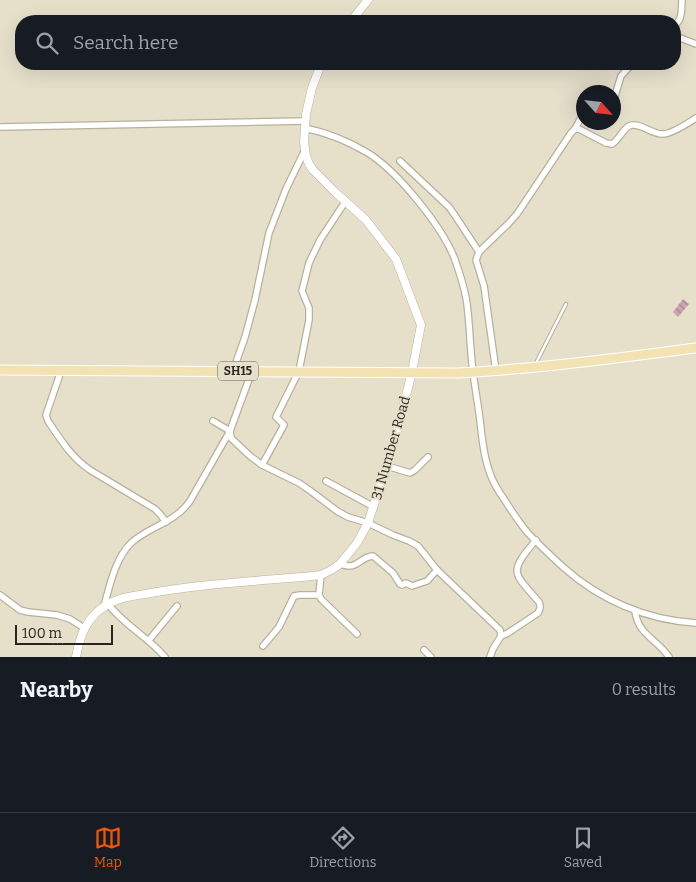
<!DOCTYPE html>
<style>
:root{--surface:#171b24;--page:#242831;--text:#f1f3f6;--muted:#9ea1a6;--line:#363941;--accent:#ea580c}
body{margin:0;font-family:Bitter,serif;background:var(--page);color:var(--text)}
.compass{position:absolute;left:576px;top:85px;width:45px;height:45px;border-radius:50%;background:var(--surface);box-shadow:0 5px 20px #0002;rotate:117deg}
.scale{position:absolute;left:15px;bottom:12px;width:98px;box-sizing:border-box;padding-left:5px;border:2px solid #29261f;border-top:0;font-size:14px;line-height:18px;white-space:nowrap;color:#29261f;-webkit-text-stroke:4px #e6e0cb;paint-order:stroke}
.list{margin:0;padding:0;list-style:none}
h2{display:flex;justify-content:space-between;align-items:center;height:65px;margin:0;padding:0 20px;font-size:21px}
h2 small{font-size:16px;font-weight:400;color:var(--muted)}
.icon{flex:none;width:28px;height:28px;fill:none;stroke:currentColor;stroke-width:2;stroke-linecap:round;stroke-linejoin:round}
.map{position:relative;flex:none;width:696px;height:657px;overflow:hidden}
.search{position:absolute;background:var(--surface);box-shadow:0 5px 20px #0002;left:15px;right:15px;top:15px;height:55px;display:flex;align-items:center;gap:12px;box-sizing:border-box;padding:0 18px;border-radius:20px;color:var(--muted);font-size:19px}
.sheet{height:155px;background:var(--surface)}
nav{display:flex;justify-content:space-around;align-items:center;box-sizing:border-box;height:70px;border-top:1px solid var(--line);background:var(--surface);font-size:14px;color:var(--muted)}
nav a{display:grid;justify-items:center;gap:2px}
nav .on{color:var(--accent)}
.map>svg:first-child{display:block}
</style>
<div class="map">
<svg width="696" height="657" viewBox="0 0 696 657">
<defs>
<pattern id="building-back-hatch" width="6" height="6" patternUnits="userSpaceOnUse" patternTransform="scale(1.25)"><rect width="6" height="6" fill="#cda4b3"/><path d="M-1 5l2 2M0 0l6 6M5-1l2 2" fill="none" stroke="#a68591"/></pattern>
</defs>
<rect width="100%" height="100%" fill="#e6e0cb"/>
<!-- building -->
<path fill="url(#building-back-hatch)" d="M683,299L689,304L678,317L673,312Z"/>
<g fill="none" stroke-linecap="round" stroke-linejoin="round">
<defs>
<path id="service" d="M535,365L566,304"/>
<g id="minor">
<path d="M675,25C683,19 681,9 682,0"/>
<path d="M675,36L696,44"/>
<path d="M614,99L621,76L632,64"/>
<path d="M0,127L305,121"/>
<path d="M305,128C328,133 348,141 368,153C398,172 440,224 454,257C459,271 465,289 467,304C470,327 470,349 473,372C475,388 478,404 480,420C482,438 484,459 491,476C494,484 499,492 504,499C511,510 519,523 528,533C539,545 551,556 563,567C600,600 646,620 696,623"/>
<path d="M575,129L584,112"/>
<path d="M400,161L449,207L454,214L479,252"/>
<path d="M61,371L46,415L48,421C60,439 71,457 90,470L155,509L160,514L166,522"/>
<path d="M233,371L245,337L255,300L269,233L286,189L305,150"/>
<path d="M496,371L484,286L476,260L479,252L485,246L508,224L517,214L571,133L575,129H579L606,143L612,144C619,140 622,130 629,126C638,121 653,135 663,134C672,134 688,123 696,118"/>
<path d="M213,421L230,431L231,438L233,440L250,456L262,465L299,483L312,492L337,511L348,517L368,523L393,535L409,541L418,546L437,570L500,630L501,636L493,649L490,657"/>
<path d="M262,465L284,425L276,417L299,371L309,320V308L302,291L309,263L320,240L345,202"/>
<path d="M387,466L410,473L415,470L428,457"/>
<path d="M326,481L374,507"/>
<path d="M340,564C358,571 359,557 373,556L393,573L400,584L402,585L406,583L412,586L427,581L437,570"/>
<path d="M321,575L319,595L321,599L357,634"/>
<path d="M0,595L20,610L28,612L57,615L70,619L84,628"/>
<path d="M108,604C124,625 148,637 165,657"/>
<path d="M104,606C110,585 115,559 131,543C149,526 174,524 190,501L230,431L252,371"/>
<path d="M635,611C638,635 657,639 669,657"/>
<path d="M501,636L508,633L538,613C540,609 541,607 539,602C513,572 508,573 536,540"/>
<path d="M149,640L177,606"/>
<path d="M263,646L279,627L294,596L300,595H319"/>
<path d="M424,650L431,657"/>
</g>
<g id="secondary">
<path d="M351,21L368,0"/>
<path d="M76,657C80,636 86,618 105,606C116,598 132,596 145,594C200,584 257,581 312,576L321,575L333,569L340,564L357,543L368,523L394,443L412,372L421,325L396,259L366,220L335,192L313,170L309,164L306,156L304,142L306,114L312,88L321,64"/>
</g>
<path id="primary" d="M0,370L457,373C537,369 617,358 696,348"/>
</defs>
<!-- service casing -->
<use href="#service" stroke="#b7b19c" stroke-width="4.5"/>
<!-- minor casing -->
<use href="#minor" stroke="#b7b19c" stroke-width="8"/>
<!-- secondary casing -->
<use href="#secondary" stroke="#b7b19c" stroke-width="9"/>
<!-- primary casing -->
<use href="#primary" stroke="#fff" stroke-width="11"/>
<!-- service -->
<use href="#service" stroke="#fff" stroke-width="2.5"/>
<!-- minor -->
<use href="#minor" stroke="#fff" stroke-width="5.5"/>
<!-- secondary -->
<use href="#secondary" stroke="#fff" stroke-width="8"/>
<!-- primary -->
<use href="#primary" stroke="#f2e2b4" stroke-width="9"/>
</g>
<g text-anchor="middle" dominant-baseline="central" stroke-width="4" stroke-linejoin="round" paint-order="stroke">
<!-- shield labels -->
<rect fill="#e6e0cb" stroke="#625e53" stroke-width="1" x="218" y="361.5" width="40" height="19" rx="4"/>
<g font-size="12" font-weight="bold" fill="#29261f">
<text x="238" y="371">SH15</text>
</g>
<!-- street labels -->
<g font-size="14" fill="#29261f" stroke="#e6e0cb">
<text transform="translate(391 448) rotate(-74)">31 Number Road</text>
</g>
</g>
</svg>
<svg class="compass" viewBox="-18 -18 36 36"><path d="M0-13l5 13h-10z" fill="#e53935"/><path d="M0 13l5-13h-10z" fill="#9ea1a6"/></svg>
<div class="scale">100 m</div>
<div class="search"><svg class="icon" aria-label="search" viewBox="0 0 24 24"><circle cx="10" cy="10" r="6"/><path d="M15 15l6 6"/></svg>Search here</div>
</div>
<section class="sheet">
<h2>Nearby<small>0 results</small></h2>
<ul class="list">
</ul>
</section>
<nav>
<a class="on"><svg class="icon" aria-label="map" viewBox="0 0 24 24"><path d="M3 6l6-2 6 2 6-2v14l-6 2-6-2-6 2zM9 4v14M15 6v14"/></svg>Map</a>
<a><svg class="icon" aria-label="directions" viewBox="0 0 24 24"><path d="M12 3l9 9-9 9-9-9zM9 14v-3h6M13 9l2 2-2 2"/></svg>Directions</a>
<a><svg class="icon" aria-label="saved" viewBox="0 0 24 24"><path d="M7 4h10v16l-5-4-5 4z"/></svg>Saved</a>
</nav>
